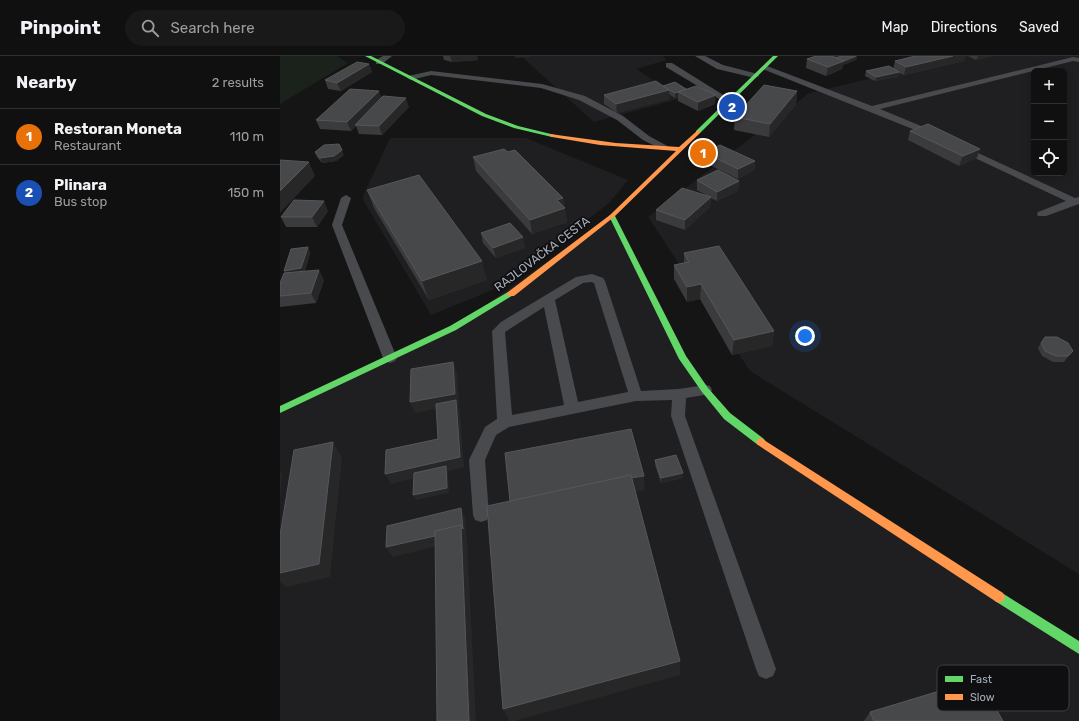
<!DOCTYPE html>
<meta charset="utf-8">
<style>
:root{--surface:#101010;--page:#191919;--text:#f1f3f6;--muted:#9c9d9f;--line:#303030;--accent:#73777e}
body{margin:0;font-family:Rubik,sans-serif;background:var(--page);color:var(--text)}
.controls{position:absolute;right:12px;top:12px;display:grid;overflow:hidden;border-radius:6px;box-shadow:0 2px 10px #0003}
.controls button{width:36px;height:36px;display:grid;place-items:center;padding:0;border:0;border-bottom:1px solid var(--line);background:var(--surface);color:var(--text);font:20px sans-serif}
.you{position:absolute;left:525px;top:280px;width:14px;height:14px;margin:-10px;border:3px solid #fff;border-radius:50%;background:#1a73e8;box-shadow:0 0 0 6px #1a73e833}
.badge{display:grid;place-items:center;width:26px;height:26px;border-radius:50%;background:var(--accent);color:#fff;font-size:13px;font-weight:700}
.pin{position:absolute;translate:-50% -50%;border:2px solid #fff;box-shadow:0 1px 4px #0006}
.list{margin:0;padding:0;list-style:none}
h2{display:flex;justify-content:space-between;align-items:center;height:52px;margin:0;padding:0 16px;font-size:17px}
h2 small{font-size:13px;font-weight:400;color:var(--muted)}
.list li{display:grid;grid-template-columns:26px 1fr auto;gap:12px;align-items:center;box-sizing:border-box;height:56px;padding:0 16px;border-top:1px solid var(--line)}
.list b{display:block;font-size:15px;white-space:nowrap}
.list p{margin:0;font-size:13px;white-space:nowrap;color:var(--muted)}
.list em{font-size:13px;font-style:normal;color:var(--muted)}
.icon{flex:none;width:22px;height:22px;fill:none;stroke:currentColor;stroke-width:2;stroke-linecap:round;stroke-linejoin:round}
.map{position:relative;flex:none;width:799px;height:665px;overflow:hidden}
header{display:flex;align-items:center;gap:24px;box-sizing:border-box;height:56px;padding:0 20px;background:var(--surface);border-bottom:1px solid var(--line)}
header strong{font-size:19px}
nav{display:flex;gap:22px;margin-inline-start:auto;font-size:14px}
.search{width:280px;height:36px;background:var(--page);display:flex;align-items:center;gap:10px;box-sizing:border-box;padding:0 14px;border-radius:22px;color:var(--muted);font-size:15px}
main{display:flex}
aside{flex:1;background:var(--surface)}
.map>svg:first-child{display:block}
</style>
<header>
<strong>Pinpoint</strong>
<div class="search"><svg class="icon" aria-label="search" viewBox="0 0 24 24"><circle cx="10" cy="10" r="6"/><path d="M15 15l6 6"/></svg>Search here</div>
<nav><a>Map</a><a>Directions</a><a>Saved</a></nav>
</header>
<main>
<aside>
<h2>Nearby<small>2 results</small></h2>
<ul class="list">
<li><span class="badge" style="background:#e8710a">1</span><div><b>Restoran Moneta</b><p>Restaurant</p></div><em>110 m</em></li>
<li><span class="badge" style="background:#1a4fb4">2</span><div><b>Plinara</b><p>Bus stop</p></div><em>150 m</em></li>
</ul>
</aside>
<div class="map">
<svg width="799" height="665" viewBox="0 0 799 665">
<rect width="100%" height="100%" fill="#151515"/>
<!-- built -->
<g fill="#1f1f21" fill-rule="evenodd">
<path d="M241,0H383L387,4L356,13L402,42L314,66Z"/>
<path d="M686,0H799V518L470,315L368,161L529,37ZM754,15H784V117H754Z"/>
<path d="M110,82H246L348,124L329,147L220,231L151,259L82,142Z"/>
<path d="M332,160L402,301L447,360L799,592V665H0V354L173,272Z"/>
</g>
<!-- green -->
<path fill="#1b221b" d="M0,0H57L68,7L0,48Z"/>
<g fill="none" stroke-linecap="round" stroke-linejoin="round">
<!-- lane -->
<g fill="#494a4e" fill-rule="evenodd">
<path d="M103,0H112L102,8H96V4Z"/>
<path d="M415,0H425L443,9L478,18L479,20L475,22L437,13Z"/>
<path d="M793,1L799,2V6L793,5L600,53L658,77L659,79L658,81L655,82L480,12L484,10H487L592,50Z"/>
<path d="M386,7H392L453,45L452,47H446L386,11Z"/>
<path d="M151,15L262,28L305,40L343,60L369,80L391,92L389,94H383L363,84L337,64L299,44L261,32L151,19L131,24L127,22L128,20Z"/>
<path d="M681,89L795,142L799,141V148L766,160H758L757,158L758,156L786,145L678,94L676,92Z"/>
<path d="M66,139L71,142L62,169L117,302L115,305L110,307L105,305L103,302L52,169L61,142Z"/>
<path d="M312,218L323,222L325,225L361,335L399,333L425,329L430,330L432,334L430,338L406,342L405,360L496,613L493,620L486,623L479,620L476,613L391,360L392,344L356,345L229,371L216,379L205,404L209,459L207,464L201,466L195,464L193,459L189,404L205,371L217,363L212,275L221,266L296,221ZM311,226L314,227L348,336L298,346L275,244L303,227ZM264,251L284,349L232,359L225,276Z"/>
</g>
<!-- fast -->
<g fill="#63d668" fill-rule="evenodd">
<path d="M85,0H91L206,58L238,70L275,79L272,81L234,72L202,60Z"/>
<path d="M493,0H498L420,77H416V75Z"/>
<path d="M332,158L335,160L406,300L428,332L450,357L484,383L486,386L484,389H478L444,363L422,336L399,303L329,160Z"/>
<path d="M228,236H231L235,238L176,274L0,357V350L170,270Z"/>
<path d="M719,535L799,585V598L715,545L713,541L715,537Z"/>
</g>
<!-- slow -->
<g fill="#ff974d" fill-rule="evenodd">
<path d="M418,74L420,75V77L334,161L234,240H228L227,238L228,236L330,159L396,95L320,89L272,81L270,80V78L336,87L399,91Z"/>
<path d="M481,382L723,537L725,541L723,545L719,547L715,545L478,389L476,386L478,383Z"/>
</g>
</g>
<!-- wall -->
<g fill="#3b3b3d">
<path d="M163,0H197L198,4L172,6L164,4Z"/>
<path d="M536,0H577L576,4L563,9L562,13L546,20L526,12L527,3Z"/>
<path d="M688,0H713L696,4Z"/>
<path d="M615,5H684L624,19L619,17L618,21L595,25L585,20L586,15L613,13Z"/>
<path d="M89,8L92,16L61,35L48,33L45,24Z"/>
<path d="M383,30L407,33L435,48L418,55L398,45V41L395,42L389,38V43L337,57L324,48V39Z"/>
<path d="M99,35L101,42L129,51L102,79L79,78L76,70L71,75L40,73L36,64Z"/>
<path d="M517,35L516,48L489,81L454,74L455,61Z"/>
<path d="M630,75L697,102L679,110L628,84Z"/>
<path d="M35,96L64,99L56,105L42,107L37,101Z"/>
<path d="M228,96L283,142L287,166L252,178L196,115L193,101Z"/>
<path d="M424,96L475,105L474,114L458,123L424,106Z"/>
<path d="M417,124L459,125L458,135L437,145L431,142L430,151L405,174L376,164V154L428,140L417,134Z"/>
<path d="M87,134L207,224L149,244L94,152Z"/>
<path d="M48,155L37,171H6L1,161Z"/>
<path d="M201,177L243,181L245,192L216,202L203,187Z"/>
<path d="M28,191L30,197L25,215L44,224L36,247L0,251V227L5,217Z"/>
<path d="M404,197L494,275L492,290L452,299L420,243L407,246L394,223V209L404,207Z"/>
<path d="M761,287L793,295L789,300L784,306H773L762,300L758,292Z"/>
<path d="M375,404L403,422L381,427L375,409Z"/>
<path d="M590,656L723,665H584Z"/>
</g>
<!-- shaded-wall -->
<g fill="#272728">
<path d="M170,0H197L198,4L172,6Z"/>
<path d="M235,0H260L235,2Z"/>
<path d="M555,0H563L554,4Z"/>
<path d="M576,0H577L576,4L563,9L562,13L546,20L548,11Z"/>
<path d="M673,0H686L684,5L624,19L626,11Z"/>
<path d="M698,0H713L696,4Z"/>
<path d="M89,8L92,16L61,35L57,27Z"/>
<path d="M619,16L618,21L595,25L596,21Z"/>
<path d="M389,34V43L337,57L336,48Z"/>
<path d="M407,34L398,36V41L395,42V37Z"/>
<path d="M99,35L102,44L75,69L76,70L71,75L67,66Z"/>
<path d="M517,35L516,48L489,81L490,68Z"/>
<path d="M436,39L435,48L418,55V46Z"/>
<path d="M126,42L129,51L102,79L99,70Z"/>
<path d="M700,93L697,102L679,110L683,100Z"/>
<path d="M62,94L64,99L56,105L42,107L40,102Z"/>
<path d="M475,105L474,114L458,123V113Z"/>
<path d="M29,106L35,120L0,157V135Z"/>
<path d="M459,125L458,135L437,145V136Z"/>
<path d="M431,141L430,151L405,174V164Z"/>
<path d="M283,142L287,166L252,178L250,164L277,144Z"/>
<path d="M44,145L48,155L37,171L32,161Z"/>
<path d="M243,181L245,192L216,202L213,192Z"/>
<path d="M28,191L30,197L24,218L7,220L4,215Z"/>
<path d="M202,205L207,224L149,244L142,225Z"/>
<path d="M39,214L44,224L36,247L31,237Z"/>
<path d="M421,228L420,243L407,246V231Z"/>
<path d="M494,275L492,290L452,299L454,284Z"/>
<path d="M793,295L789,300L784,306L788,300Z"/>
<path d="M173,306L177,316L179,348L178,349L180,354L184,411L168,415L169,437L136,444L133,439L166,415L111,428L105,418L180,401L176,349L135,357L130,346Z"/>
<path d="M53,386L62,401L50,521L6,531L0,525V517Z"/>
<path d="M0,416L2,418L0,441Z"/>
<path d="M403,417V422L381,427V422Z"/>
<path d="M364,420L365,434L235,463L230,449Z"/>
<path d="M181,452L185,462L187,483L196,665H189L181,484L113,501L106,491Z"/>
<path d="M400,605V619L235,665H230L223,653Z"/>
</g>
<!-- building -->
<g fill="#46484a" stroke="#55575b">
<path d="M536,0H551L564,5L548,11L527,3Z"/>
<path d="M561,0H576L564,5L556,2Z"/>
<path d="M635,0H673L626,11L615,5Z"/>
<path d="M77,6L89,8L57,27L45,24Z"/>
<path d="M609,10L619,16L596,21L586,15Z"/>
<path d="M376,25L389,34L336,48L324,39Z"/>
<path d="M395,26L406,33L395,37L383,30Z"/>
<path d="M484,29L517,35L490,68L455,61Z"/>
<path d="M416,30L436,39L418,46L398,36Z"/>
<path d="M70,33L99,35L67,66L36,64Z"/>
<path d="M103,40L126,42L99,70L75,69Z"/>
<path d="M648,68L700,93L683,100L630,75Z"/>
<path d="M59,88L62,94L54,100L40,102L35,96L44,89Z"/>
<path d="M440,89L475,105L458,113L424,96Z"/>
<path d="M224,93L228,96L235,94L283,142L277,144L285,152L250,164L193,101Z"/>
<path d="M0,104L29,106L0,135Z"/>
<path d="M438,114L459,125L437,136L417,124Z"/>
<path d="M139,119L202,205L142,225L87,134Z"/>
<path d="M402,132L431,141L405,164L376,154Z"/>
<path d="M14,144L44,145L32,161H1Z"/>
<path d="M230,167L243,181L213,192L201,177Z"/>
<path d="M439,190L494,275L454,284L421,228L407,231L394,209L409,206L404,197Z"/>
<path d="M28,191L21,212L4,215L11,193Z"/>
<path d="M39,214L31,237L0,240V227L4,217Z"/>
<path d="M765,281H777L788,287L793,295L788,300H776L765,295L761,287Z"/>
<path d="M173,306L175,338L130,346L131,313Z"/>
<path d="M176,344L180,401L105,418L106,394L158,383L156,348Z"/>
<path d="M351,373L364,420L351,422V419L230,445L225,397Z"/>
<path d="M53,386L39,508L0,517V479L14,394Z"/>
<path d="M396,399L403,417L381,422L375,404Z"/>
<path d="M166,410L167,432L133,439L134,417Z"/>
<path d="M351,419L400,605L223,653L207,450Z"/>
<path d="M181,452L183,473L181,469L155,475V480L106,491L107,470Z"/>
<path d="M181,469L189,665H157L155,475Z"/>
<path d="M699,623L723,665H594L590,656Z"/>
</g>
<g text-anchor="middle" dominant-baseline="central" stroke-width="3.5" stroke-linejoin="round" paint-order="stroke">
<!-- street labels -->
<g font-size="12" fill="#a5acb7" stroke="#0f0f11">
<text transform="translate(262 198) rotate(-37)">RAJLOVAČKA CESTA</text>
</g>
</g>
<!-- legend -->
<rect x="657" y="609" width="132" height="46" rx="6" fill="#0f0f11" stroke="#3c3e43" stroke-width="1"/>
<rect x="665" y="620" width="18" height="6" fill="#63d668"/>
<rect x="665" y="638" width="18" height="6" fill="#ff974d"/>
<g font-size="11" fill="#a5acb7">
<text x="690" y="627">Fast</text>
<text x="690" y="645">Slow</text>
</g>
</svg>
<div class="controls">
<button>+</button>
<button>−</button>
<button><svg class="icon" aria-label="locate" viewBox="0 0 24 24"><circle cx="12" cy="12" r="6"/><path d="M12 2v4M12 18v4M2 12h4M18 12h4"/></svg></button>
</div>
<div class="you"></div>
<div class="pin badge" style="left:423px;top:97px;background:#e8710a">1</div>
<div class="pin badge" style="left:452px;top:51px;background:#1a4fb4">2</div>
</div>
</main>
